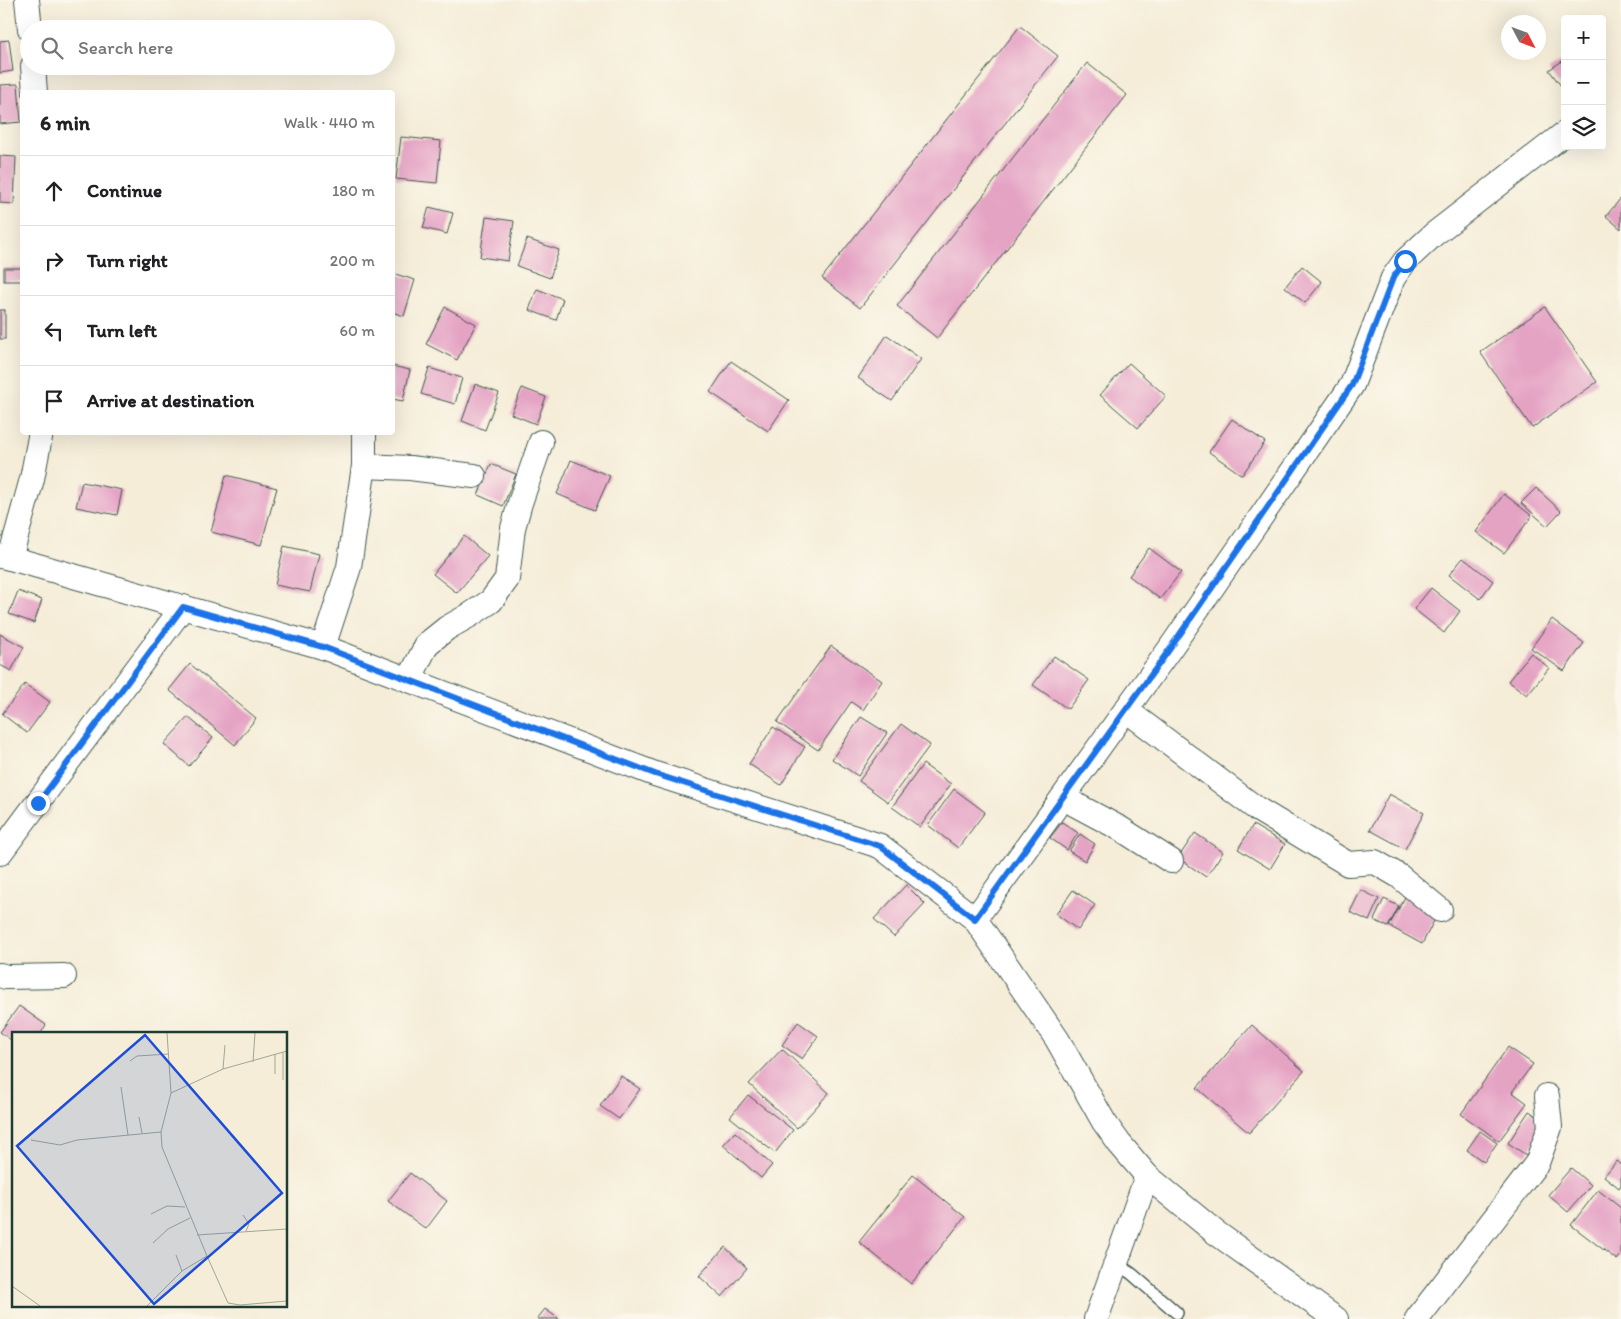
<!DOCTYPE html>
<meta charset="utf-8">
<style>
:root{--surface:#fff;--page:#f6f6f6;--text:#202124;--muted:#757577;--line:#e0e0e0}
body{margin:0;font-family:Itim,sans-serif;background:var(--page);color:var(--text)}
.controls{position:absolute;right:15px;top:15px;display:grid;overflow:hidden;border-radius:5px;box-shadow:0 5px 20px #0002}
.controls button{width:45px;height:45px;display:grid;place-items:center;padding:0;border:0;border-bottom:1px solid var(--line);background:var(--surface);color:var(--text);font:25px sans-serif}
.compass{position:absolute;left:1501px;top:15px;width:45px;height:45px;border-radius:50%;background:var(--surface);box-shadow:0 5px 20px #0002;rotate:131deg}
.stop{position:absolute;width:15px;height:15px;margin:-11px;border:4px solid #1a73e8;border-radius:50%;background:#fff}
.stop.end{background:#1a73e8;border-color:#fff;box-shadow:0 1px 5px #0008}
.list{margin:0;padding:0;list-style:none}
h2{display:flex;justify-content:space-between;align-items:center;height:65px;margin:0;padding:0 20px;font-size:21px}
h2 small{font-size:16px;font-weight:400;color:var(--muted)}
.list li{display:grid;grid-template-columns:32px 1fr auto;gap:15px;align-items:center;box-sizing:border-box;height:70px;padding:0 20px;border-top:1px solid var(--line)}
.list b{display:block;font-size:19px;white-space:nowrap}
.list em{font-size:16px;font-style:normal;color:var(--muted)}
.icon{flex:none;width:28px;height:28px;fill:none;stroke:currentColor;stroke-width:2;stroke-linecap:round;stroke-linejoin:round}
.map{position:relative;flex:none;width:1621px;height:1319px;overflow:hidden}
.search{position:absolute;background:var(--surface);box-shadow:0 5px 20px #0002;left:20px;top:20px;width:375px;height:55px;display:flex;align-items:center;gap:12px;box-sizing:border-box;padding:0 18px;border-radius:28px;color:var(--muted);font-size:19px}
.panel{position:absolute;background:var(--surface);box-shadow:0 5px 20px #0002;left:20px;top:90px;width:375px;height:345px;border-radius:5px}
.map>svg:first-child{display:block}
</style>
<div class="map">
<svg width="1621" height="1319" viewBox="0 0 1621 1319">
<rect width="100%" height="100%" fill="#fbf7ec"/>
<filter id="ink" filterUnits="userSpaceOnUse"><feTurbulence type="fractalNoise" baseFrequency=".02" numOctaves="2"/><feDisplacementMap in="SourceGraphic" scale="10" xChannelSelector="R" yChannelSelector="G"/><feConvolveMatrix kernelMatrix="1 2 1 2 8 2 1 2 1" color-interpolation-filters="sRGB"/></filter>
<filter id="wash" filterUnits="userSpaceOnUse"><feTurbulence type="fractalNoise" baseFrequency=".0096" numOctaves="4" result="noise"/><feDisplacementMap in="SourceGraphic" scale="20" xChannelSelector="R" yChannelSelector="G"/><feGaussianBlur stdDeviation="1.12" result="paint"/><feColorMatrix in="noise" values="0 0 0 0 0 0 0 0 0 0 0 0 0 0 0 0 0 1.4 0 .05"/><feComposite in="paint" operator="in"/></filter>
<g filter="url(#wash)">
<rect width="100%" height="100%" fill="#f5edd8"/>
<g id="blocks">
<!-- building -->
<g fill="#e5a3c4">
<path d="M148,22L149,29H111V28Z"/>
<path d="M1020,26L1058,56L860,308L822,278Z"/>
<path d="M9,40L13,71L0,73V41Z"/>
<path d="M1565,59V91L1549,70Z"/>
<path d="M1087,63L1127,95L937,338L897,306Z"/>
<path d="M114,66H143V67L115,72Z"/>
<path d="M18,84L21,122L0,124V85Z"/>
<path d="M401,137L441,141L437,183L396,179Z"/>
<path d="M0,156L16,157L14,204L0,203Z"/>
<path d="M1621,198V229L1606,216Z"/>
<path d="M429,207L453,213L447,234L423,228Z"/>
<path d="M486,217L514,221L508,261L480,257Z"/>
<path d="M527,239L559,250L550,278L517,266Z"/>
<path d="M1302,266L1322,282L1305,303L1285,287Z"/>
<rect x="4" y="268" width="18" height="13"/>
<path d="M392,273L415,280L404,316L392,312Z"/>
<path d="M537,289L563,299L556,320L529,310Z"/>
<path d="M445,307L476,324L457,360L426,344Z"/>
<path d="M1545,307L1597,382L1532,428L1480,352Z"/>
<rect x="0" y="310" width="5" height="29"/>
<path d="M887,335L921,359L892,401L858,378Z"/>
<path d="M731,361L789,400L768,431L710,392Z"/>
<path d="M1129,363L1166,396L1138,428L1100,395Z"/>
<path d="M392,366L410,370L403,401L392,399Z"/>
<path d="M429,368L462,378L455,404L421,394Z"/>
<path d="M475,384L499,393L485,430L462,421Z"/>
<path d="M522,388L546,397L536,424L511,414Z"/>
<path d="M1232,419L1265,442L1242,475L1209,452Z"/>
<path d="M571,460L610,476L595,510L557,494Z"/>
<path d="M491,464L516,474L503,506L478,495Z"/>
<path d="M226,475L277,488L261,545L211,532Z"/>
<path d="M82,482L122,490L117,515L76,507Z"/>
<path d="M1536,488L1561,511L1547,526L1521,503Z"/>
<path d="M1504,494L1532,516L1504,553L1476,532Z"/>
<path d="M464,536L488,556L457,593L433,574Z"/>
<path d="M284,546L319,554L310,592L275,585Z"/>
<path d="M1149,548L1181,572L1160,599L1129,576Z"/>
<path d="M1463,558L1493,581L1480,599L1449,575Z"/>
<path d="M1431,588L1460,611L1444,633L1414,609Z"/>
<path d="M18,591L42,600L34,623L9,614Z"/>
<path d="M1552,619L1584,643L1564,671L1531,648Z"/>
<path d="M0,634L24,647L11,671L0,665Z"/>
<path d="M831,646L882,681L863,710L851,702L818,750L777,722Z"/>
<path d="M1531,653L1549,668L1527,695L1508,681Z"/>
<path d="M1054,656L1089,680L1068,709L1033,685Z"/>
<path d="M190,664L256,718L235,745L169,690Z"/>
<path d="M25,684L50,702L27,733L2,714Z"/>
<path d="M188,717L213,738L189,766L164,744Z"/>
<path d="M861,717L887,733L858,776L832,759Z"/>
<path d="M901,724L930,745L888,802L859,781Z"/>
<path d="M773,727L805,747L781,785L749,764Z"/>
<path d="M923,764L951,784L920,827L892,807Z"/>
<path d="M954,789L985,812L958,848L928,825Z"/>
<path d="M1389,794L1424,813L1405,849L1370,830Z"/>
<path d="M1062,822L1078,833L1067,850L1050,838Z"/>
<path d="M1253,825L1285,844L1270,869L1238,849Z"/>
<path d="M1195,833L1223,852L1206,877L1178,858Z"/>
<path d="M1080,834L1095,844L1085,861L1069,851Z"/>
<path d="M906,885L925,904L894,937L874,919Z"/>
<path d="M1073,890L1095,905L1078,930L1056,914Z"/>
<path d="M1361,890L1379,899L1369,921L1350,912Z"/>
<path d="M1405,897L1437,915L1422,944L1389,926Z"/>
<path d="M1384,899L1399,906L1388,927L1374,920Z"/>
<path d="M19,1006L46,1025L41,1033H14V1042L0,1032Z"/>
<path d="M798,1022L818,1036L802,1059L782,1045Z"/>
<path d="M1252,1025L1304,1071L1249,1133L1197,1088Z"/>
<path d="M1508,1047L1533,1064L1512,1092L1527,1103L1499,1141L1461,1114Z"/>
<path d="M782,1049L829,1093L797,1128L749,1084Z"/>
<path d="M621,1076L640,1089L619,1119L600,1106Z"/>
<path d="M748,1095L793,1130L775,1153L730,1117Z"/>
<path d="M1529,1111L1547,1123L1526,1155L1508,1143Z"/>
<path d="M1480,1131L1497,1143L1484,1162L1467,1150Z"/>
<path d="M735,1132L772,1165L761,1178L723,1145Z"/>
<path d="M1617,1161L1621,1164V1185L1619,1188L1604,1176Z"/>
<path d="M1571,1168L1591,1185L1568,1212L1548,1195Z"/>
<path d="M410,1173L447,1201L426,1229L388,1201Z"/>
<path d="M913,1175L965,1217L911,1284L859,1242Z"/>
<path d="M1598,1190L1621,1208V1255L1617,1260L1571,1225Z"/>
<path d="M725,1247L747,1268L722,1297L699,1276Z"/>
<path d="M545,1309L559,1319H537Z"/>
</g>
</g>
</g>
<g filter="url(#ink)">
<use href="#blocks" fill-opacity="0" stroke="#3f574d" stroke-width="1"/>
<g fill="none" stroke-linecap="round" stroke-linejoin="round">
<defs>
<path id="service" d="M1116,1263L1132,1274L1177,1313"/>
<g id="minor">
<path d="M27,0L30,29"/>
<path d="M33,66L35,92"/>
<path d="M364,466L410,468L474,476"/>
<path d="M0,556L10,558L32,479L41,432"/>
<path d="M10,558L323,647L655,774L880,846L975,919L1057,1039L1104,1122L1119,1143L1147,1176L1215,1232L1336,1319"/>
<path d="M323,647L349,567L364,466V432"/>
<path d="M409,680L427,644L447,628L470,615L491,601L507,579L513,528L520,503L541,442"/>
<path d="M1126,710L1257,809L1348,864L1375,862L1399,876L1440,910"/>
<path d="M1063,798L1121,829L1171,861"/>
<path d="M0,853L183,607"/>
<path d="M975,919L1169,650L1352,385L1393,278L1405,261L1433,235L1565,133"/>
<path d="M0,975L6,977L64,976"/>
<path d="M1096,1319L1147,1176"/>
<path d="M1417,1319L1537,1163L1550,1127L1547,1096"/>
</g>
</defs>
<!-- service casing -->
<use href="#service" stroke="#3f574d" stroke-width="14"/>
<!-- minor casing -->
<use href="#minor" stroke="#3f574d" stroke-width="26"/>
<!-- service -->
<use href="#service" stroke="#fff" stroke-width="11"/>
<!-- minor -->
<use href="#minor" stroke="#fff" stroke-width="24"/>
</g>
</g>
<g fill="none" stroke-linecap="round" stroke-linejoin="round" filter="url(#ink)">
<!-- route -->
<path stroke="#1a73e8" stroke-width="6" d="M38,803L183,607L323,647L655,774L880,846L975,919L1169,650L1352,385L1393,278L1405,261"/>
</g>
<!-- overview -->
<g transform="translate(12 1032)">
<rect width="275" height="275" fill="#f5edd8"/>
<path fill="none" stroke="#9fa796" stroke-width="1" d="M155,1L159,61L149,100L150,115L195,224M263,22V42M118,29L125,24L157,22M241,30L243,1M211,37L213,13M271,48V20M109,55L116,103M159,61L211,37L275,19M127,85L130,101M19,108L48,113L65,108L149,100M139,182L155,174L173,175M231,183L237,192L234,199M185,203L275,197M141,211L156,197L178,186M164,223L170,239M0,254L28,274M135,274L170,239L195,224L216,271L228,273L275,269"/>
<path fill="#1d4ed8" fill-opacity="0.15" stroke="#1d4ed8" stroke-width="2.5" d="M133,3L270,161L142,272L5,114Z"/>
<rect width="275" height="275" fill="none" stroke="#1f3d34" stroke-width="2.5"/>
</g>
</svg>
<div class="controls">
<button>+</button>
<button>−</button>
<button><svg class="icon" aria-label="layers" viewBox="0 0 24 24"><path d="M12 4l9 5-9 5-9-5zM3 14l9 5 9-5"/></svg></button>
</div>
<svg class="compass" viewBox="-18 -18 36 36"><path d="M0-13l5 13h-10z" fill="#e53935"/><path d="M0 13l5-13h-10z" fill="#757577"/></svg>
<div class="stop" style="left:1405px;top:261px"></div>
<div class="stop end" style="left:38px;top:803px"></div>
<div class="search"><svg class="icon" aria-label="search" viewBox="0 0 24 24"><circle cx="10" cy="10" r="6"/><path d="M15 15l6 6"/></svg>Search here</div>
<section class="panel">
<h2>6 min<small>Walk · 440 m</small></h2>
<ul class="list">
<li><svg class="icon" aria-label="ahead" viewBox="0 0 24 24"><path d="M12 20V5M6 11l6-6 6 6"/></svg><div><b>Continue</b></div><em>180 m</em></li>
<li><svg class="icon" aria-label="right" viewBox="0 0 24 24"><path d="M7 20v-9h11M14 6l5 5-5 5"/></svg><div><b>Turn right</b></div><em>200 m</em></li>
<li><svg class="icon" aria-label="left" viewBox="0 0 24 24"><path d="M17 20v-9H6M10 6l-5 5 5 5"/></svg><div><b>Turn left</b></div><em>60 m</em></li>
<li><svg class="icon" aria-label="arrive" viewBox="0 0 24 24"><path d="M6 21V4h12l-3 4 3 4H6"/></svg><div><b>Arrive at destination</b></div></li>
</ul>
</section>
</div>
